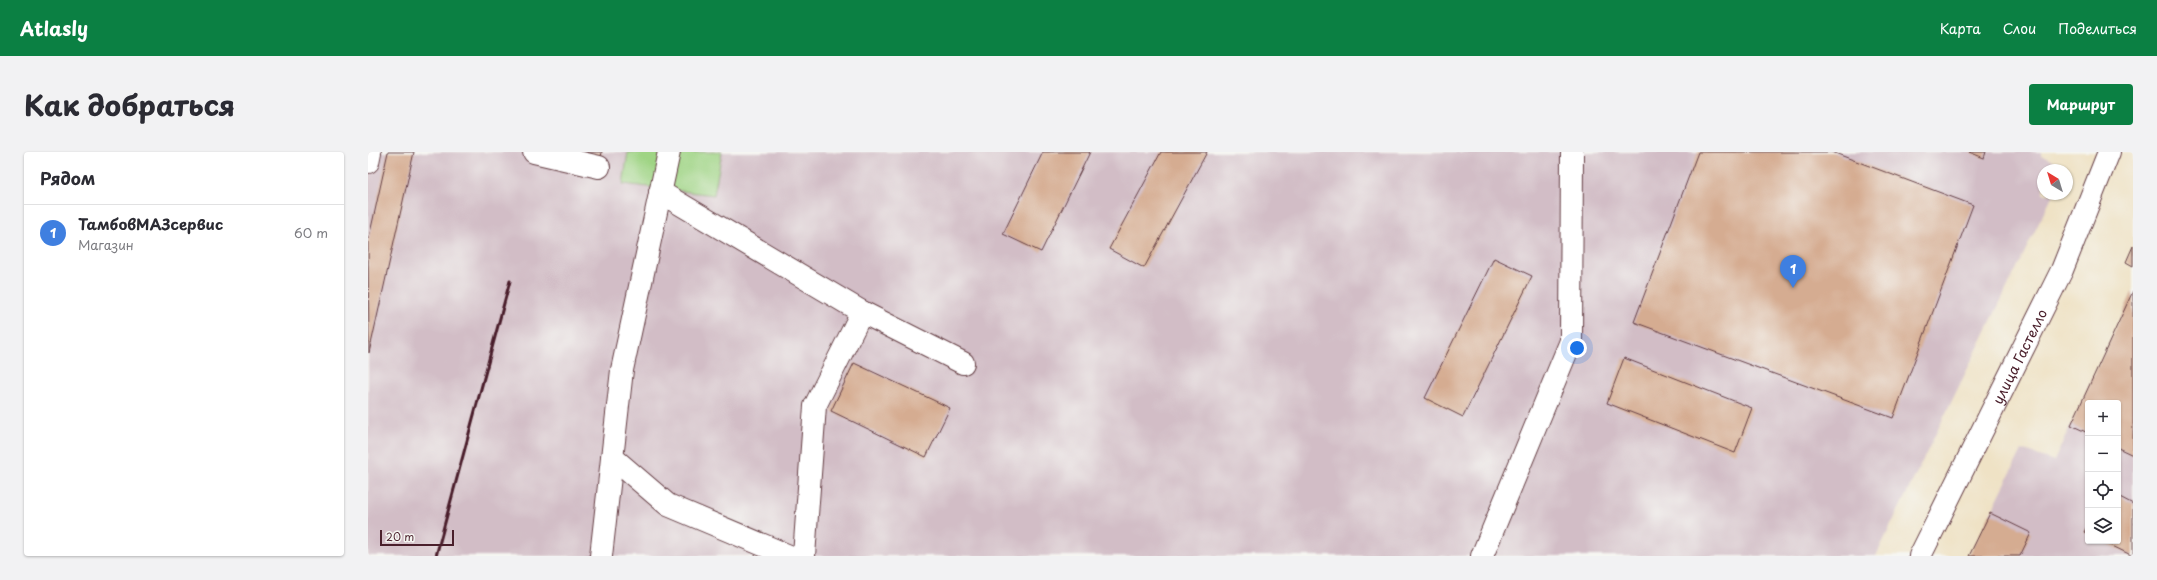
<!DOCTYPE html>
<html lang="ru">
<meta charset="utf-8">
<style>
:root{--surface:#fff;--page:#f2f2f3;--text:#2b2b33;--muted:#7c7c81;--line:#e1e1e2;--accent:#0b8043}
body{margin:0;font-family:"Playpen Sans",sans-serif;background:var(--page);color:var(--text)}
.controls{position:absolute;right:12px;bottom:12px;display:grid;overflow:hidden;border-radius:4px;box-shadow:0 1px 3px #0004}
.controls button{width:36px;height:36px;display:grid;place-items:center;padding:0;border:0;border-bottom:1px solid var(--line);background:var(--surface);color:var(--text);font:20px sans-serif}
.compass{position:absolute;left:1669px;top:12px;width:36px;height:36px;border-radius:50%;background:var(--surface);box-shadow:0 1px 3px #0004;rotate:322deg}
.scale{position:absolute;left:12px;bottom:10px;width:74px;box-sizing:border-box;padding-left:4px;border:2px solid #4a1f2b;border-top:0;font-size:11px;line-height:14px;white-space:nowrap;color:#4a1f2b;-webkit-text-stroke:3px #f6f6f2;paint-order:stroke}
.you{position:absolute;left:1209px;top:196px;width:14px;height:14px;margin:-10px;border:3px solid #fff;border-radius:50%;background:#1a73e8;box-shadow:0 0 0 6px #1a73e833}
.badge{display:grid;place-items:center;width:26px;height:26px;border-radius:50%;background:var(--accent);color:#fff;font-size:13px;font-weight:700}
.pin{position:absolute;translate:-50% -33px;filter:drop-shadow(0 1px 2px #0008)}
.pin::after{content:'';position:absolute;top:21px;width:14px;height:12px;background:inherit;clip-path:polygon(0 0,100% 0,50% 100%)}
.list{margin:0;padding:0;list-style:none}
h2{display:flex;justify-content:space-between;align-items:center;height:52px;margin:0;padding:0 16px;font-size:17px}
h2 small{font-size:13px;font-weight:400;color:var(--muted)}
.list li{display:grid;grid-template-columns:26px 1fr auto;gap:12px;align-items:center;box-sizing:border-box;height:56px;padding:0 16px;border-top:1px solid var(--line)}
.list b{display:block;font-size:15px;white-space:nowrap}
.list p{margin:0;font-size:13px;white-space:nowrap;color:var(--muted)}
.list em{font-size:13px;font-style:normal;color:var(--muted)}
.icon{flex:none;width:22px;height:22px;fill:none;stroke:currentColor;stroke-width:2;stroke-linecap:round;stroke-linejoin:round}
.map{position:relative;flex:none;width:1765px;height:404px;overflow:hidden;border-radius:4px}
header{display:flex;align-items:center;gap:24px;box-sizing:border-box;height:56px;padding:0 20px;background:var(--accent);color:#fff}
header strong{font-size:19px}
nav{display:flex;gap:22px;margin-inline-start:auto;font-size:14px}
.intro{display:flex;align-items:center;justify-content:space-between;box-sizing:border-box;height:96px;padding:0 24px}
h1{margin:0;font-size:28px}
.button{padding:10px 18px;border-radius:4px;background:var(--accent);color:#fff;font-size:14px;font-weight:700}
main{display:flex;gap:24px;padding:0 24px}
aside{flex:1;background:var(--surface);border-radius:4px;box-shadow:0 1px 3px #0004}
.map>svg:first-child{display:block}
</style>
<header>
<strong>Atlasly</strong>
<nav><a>Карта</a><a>Слои</a><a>Поделиться</a></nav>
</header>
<div class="intro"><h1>Как добраться</h1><a class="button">Маршрут</a></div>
<main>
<aside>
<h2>Рядом<small></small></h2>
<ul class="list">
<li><span class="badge" style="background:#3f7fe0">1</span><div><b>ТамбовМАЗсервис</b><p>Магазин</p></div><em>60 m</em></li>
</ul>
</aside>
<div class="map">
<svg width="1765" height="404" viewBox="0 0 1765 404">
<rect width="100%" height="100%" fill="#f6f6f2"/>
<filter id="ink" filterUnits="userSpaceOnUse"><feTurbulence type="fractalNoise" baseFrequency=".025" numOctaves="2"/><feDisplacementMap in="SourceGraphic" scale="8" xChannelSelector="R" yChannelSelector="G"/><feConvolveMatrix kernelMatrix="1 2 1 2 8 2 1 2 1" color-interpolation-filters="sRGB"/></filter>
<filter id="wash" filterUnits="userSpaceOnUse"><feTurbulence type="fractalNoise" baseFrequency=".012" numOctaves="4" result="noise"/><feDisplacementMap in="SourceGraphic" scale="16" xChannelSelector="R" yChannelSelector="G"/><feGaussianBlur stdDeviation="0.9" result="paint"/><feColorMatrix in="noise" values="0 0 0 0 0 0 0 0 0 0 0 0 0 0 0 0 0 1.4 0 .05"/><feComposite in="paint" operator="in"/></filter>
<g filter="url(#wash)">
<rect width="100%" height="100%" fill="#efe2c5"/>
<!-- industrial -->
<g fill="#d2bdc6" fill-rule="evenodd">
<path d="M0,0H260L256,32L345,43L354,0H1674V4L1698,15L1696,18H1675V42H1685L1508,404H0Z"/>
<path d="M1765,139V404H1601L1654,298L1686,309ZM1720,251H1750V389H1720Z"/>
</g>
<!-- green -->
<path fill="#9fd484" stroke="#747a58" d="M260,0H354L346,43L255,32Z"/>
<g id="blocks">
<!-- building -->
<g fill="#d5ac91">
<path d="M20,0H46L1,201L0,90Z"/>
<path d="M217,0H234L233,5Z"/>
<path d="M675,0H722L673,100L635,82Z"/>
<path d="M793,0H839L776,116L741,97Z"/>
<path d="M1330,0H1464L1605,53L1525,266L1266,170Z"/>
<path d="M1601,0H1618L1616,6Z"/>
<path d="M1765,94V114L1758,110Z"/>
<path d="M1126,106L1164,124L1095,265L1057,246Z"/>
<path d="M1765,139V303L1750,296V251H1720V281L1703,273Z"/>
<path d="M1256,206L1384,256L1367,301L1239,251Z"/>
<path d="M486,211L582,256L558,305L463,259Z"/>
<path d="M1750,344L1765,352V404L1734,389H1750Z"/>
<path d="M1622,361L1663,381L1652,404H1601Z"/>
<path d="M1720,373V382L1716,380Z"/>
</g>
</g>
</g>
<g filter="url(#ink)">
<use href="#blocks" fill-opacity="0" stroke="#633c42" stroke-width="1"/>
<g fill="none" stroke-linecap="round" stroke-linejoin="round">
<defs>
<g id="minor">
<path d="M166,0L231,15"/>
<path d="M0,10L2,0"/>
<path d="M292,40L494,160"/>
<path d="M244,305L300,353L421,404"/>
<path d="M233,404L254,218L301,0"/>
<path d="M436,404L447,254L494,160L595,211"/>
<path d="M1114,404L1203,189L1204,0"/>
<path id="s1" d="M1552,404L1694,118L1741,0"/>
</g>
</defs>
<!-- minor casing -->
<use href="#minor" stroke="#633c42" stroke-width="24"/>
<!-- minor -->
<use href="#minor" stroke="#fff" stroke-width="22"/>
<!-- rail -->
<path stroke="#4a1f2b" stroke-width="3" d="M68,404L142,129"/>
</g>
</g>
<g text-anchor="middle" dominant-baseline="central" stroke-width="3" stroke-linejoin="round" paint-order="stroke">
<!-- street labels -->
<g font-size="14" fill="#4a1f2b" stroke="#f6f6f2">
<text stroke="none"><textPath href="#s1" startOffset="223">улица Гастелло</textPath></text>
</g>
</g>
</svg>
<div class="controls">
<button>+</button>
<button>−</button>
<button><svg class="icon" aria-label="locate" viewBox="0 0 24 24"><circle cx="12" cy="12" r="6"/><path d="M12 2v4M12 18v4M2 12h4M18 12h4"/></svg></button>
<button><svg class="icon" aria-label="layers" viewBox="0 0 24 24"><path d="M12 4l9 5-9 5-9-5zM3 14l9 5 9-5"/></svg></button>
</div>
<svg class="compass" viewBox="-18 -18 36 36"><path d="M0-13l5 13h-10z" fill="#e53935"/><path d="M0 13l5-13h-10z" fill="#7c7c81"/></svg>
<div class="scale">20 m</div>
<div class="you"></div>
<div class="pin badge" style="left:1425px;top:136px;background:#3f7fe0">1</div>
</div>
</main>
